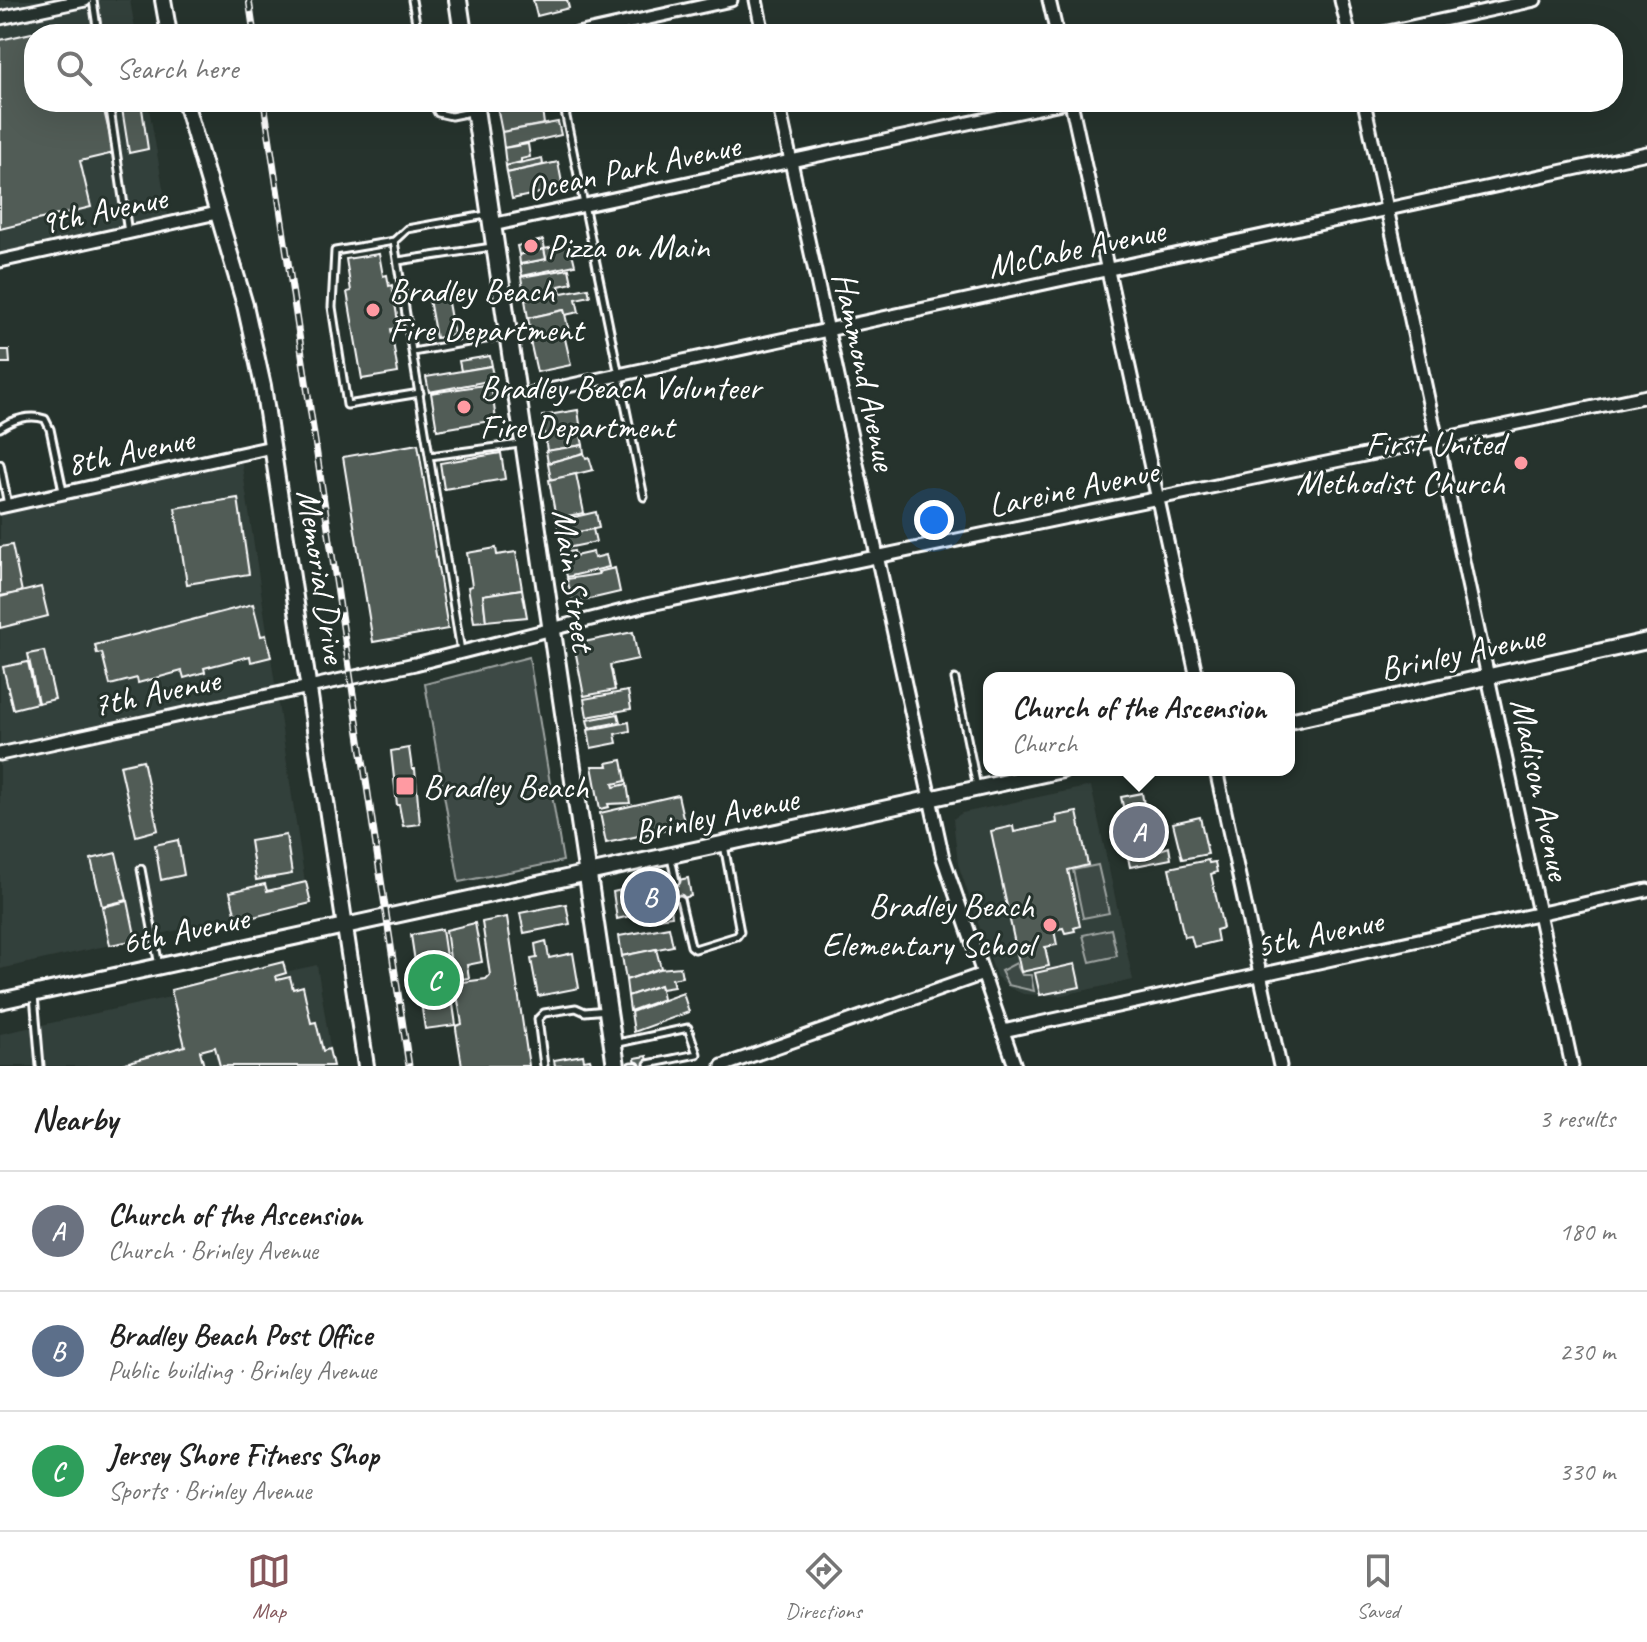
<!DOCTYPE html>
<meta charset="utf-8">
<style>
:root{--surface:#fff;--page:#f6f6f6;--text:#222;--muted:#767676;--line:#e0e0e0;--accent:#85585c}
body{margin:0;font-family:Caveat,sans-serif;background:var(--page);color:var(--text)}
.you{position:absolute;left:934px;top:520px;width:28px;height:28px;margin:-20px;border:6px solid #fff;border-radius:50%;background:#1a73e8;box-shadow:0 0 0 12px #1a73e833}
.badge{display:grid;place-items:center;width:52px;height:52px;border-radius:50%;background:var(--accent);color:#fff;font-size:26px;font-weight:700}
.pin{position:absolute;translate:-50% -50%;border:4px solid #fff;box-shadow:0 2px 8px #0006}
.popup{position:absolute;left:983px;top:672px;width:312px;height:104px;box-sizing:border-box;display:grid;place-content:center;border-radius:16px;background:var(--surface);filter:drop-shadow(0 2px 6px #0005);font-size:26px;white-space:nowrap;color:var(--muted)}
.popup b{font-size:30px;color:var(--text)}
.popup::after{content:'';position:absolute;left:50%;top:100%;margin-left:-16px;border:16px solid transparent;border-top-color:var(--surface)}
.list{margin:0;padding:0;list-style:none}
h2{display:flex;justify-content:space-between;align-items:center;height:104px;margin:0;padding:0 32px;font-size:34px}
h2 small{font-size:26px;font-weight:400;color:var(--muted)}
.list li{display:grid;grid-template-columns:52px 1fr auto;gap:24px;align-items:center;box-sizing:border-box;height:120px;padding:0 32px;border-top:2px solid var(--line)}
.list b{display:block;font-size:30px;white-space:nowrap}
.list p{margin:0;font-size:26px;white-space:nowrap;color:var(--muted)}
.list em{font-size:26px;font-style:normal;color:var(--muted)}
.icon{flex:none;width:44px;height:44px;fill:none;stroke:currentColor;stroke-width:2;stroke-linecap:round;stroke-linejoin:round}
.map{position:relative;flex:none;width:1647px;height:1066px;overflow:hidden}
.search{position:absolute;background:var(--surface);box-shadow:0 8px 32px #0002;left:24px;right:24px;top:24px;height:88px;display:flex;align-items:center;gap:20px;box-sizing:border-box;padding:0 28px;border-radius:32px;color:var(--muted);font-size:30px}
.sheet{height:464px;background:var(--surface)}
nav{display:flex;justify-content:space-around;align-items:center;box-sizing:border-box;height:112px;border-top:2px solid var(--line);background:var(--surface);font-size:22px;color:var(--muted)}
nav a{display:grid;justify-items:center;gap:4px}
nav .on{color:var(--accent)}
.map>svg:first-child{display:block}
</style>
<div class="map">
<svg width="1647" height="1066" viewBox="0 0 1647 1066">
<rect width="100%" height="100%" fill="#26332d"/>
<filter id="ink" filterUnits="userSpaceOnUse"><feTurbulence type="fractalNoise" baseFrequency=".0125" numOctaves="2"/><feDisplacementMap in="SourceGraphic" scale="16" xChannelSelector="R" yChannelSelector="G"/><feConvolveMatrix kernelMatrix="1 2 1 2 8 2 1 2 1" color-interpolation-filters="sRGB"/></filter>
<g filter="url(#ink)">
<!-- built -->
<g fill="#333f3a">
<path d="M0,0H130L136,34H34V102H148L170,227L0,263Z"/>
<path d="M241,459L308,902L0,969V511Z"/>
<path d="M1091,786L1133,980L1058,996L1023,994L1008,987L996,976L958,864L953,819L962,813Z"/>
<path d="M317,965L333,1066H0V1034Z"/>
</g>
<!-- green -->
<g fill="#3e4944" stroke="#9ea4a2" stroke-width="2">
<path d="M529,657L563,861L459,882L425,684Z"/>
<path d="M1098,865L1109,913L1083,918L1073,870Z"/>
<path d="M1111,929L1117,956L1090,962L1083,935Z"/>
<path d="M1016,963L1022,975H1031L1034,991L1008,985L1001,971Z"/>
</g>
<!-- building -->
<g fill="#515c57" stroke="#fff" stroke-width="2">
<path d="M533,0H567L569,8L537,16Z"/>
<path d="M396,26L397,34H378L377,29Z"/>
<path d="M45,30L46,34H34V102H62L63,106L71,102H102L114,153L80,161L91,207L0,229V40Z"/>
<path d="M121,102H141L148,149L129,153Z"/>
<path d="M496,102H541L544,124L502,132Z"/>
<path d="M558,122L561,135L504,148L502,132Z"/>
<path d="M528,144L530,157L521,159V162L506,166L504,148Z"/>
<path d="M542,158L543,165L507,173L506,166Z"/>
<path d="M558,162L563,188L512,199L507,173Z"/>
<path d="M543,240L545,249L519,255L517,246Z"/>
<path d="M570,244L575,265L522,276L520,264L546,259L544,249Z"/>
<path d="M544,249L546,259L520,264L519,255Z"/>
<path d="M379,254L383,276L387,275L389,286L392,285L399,328L391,329L398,373L362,379L347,292L351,291L346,259Z"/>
<path d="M569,269L572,283L559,286L561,293L525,300L521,277Z"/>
<path d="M588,288L590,296L576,299L579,312L565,315L564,310L528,318L525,300Z"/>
<path d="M446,292L454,335L436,338L428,294Z"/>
<path d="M564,310L569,331L532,339L528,318Z"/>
<path d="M564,334L571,365L537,372L530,341Z"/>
<path d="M0,350H9L10,363H0Z"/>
<path d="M490,356L492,366L461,371L459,361Z"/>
<path d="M491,366L494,380L429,392L426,377Z"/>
<path d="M491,384L496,420L437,430L431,393Z"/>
<path d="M578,410L581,431L545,437L542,416Z"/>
<path d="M580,431L583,445L547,451L545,437Z"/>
<path d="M418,444L448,629L373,642L343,457Z"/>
<path d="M583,445L584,453L548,463L546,451Z"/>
<path d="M501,453L505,479L444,489L440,463Z"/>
<path d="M584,453L586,458L589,457L593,470L551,480L548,463Z"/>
<path d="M576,474L584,513L556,518L549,480Z"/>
<path d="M238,498L249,574L187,584L175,508Z"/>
<path d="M596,512L599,528L560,536L557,521Z"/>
<path d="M593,529L596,542L562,549L560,536Z"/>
<path d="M12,545L22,592L0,596V547Z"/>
<path d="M496,548L497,555L516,552L522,589L483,595L486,621L474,622L468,587L472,586L467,553Z"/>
<path d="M574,551L575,556L593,552L594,558L606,555L609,567L567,577L562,553Z"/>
<path d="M615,568L620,592L573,603L567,579L599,574L598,572Z"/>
<path d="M41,587L48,616L0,628V597Z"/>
<path d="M522,589L527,617L486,621L483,595Z"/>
<path d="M253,604L261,636L266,635L271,657L251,662L250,656L204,668L205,672L184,678L182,671L138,683L137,678L110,685L102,653L97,654L95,645Z"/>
<path d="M633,632L638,659L610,665L615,690L584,696L574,644Z"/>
<path d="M44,651L55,699L38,703L28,654Z"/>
<path d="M28,662L37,703L13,709L3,667Z"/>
<path d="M628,691L631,709L587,717L584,699Z"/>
<path d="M618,714L620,722L589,728L587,720Z"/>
<path d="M629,722L630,731L615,734L617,743L591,748L588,730Z"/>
<path d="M409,748L412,769H415L420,824L403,826L399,805H397L391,751Z"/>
<path d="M143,760L158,830L136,836L120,765Z"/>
<path d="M622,760L626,781L613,784L614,787L627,784L630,803L608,804L609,807L600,809L592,766H608L607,763Z"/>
<path d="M1142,793L1145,811L1150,810L1160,850L1169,847L1171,859L1130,867L1120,816L1125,815L1121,797Z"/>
<path d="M678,795L685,826L606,843L600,813Z"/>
<path d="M1077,812L1088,865L1068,870L1080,926L1074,928L1075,931L1065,933L1063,928L1054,930L1057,945L1045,947L1049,966L1021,972L991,831L1013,826L1014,832L1057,823L1056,816Z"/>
<path d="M1200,817L1208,854L1182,859L1173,823Z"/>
<path d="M286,835L292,874L256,880L250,841Z"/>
<path d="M178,840L184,875L161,880L155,845Z"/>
<path d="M116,853L127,900L102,906L91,859Z"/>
<path d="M1208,860L1209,863L1215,862L1217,872L1211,874L1223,928L1216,930L1218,941L1194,947L1191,936L1184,937L1169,868Z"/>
<path d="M688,878L691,896L670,901L672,916L658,918L656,910L617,919L613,892L664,880L665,883Z"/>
<path d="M306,882L311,903L237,921L230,892L265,884L267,891Z"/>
<path d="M128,901L136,940L110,945L102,907Z"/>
<path d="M566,904L570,924L524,933L520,913Z"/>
<path d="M507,917L529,1066H462L456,1029V1026L462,1024L455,983L486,979L490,975L482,922Z"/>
<path d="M475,923L482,962L467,965L469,978L453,980L446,930Z"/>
<path d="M669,927L673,946L622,956L619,936Z"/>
<path d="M442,929L456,1025L425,1029L411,935Z"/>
<path d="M546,941L549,958L573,953L579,988L538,996L531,959L537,958L535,944Z"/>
<path d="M656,949L661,968L626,980L622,956Z"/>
<path d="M283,962L286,973L276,976L277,980L290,977L293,989L303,986L311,1023L316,1022L323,1051L329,1049L333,1066H220L215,1047L200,1051L204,1066H115L185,1046L171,990Z"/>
<path d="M1075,964L1080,987L1040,995L1035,973Z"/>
<path d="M680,967L682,977L672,979L674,987L661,989L660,985L628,996L626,980L659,969Z"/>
<path d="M660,985L663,999L630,1011L628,996Z"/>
<path d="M683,993L689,1012L634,1032L631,1012Z"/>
<path d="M583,1055L584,1060L590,1059L592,1066H555L554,1060Z"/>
<path d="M647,1056L649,1066H636L635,1058Z"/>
</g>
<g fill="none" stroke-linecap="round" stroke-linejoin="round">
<defs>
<g id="service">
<path d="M93,0L98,34"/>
<path d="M412,0L418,34"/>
<path d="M109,102L128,233"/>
<path d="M432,102L438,113L451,116L471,112"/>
<path d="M563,102L644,497"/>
<path d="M394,241L461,651"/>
<path d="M398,261L492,247"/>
<path d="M413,352L507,335"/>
<path d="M420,393L347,405L332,307L335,251L394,241L407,229L486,215"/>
<path d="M0,428C13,419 30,414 45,419L50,429L63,491"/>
<path d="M430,456L520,444"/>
<path d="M0,464L8,505"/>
<path d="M955,679L977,787"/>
<path d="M671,858L676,881"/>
<path d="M141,869L159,966"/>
<path d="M680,899L691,946L695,949L737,936L740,932L724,845"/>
<path d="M34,995L40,1066"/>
<path d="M618,1043L688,1028L697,1054L648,1064"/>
<path d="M544,1066L538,1019L544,1013L576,1008L585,1012L607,1010"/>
<path d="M631,1066H636"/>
</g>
<g id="minor">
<path d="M756,0L763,34"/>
<path d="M1049,0L1057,34"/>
<path d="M1341,0L1349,34"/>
<path d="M0,18L85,0"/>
<path d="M577,34L731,0"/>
<path d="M1379,34L1535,0"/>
<path d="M778,102L943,858L1015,1066"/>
<path d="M1071,102L1197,678"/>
<path d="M1364,102L1572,1066"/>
<path d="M492,225L1066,102"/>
<path d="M0,261L217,213"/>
<path d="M517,397L1647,153"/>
<path d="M0,507L272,447"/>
<path d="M0,754L415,664L646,605L1647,396"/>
<path d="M1216,770L1280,1066"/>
<path d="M1003,1031L1647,890"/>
<path d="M722,1066L983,974"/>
</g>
<g id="tertiary">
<path d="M163,0L169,34"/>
<path d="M185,102L245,305L263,386L366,1066"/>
<path d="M1289,721L1647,641"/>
<path d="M0,1001L1062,770"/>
</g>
<g id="secondary">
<path d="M458,0L463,34"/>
<path d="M474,102L616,1066"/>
</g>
</defs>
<!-- service casing -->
<use href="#service" stroke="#fff" stroke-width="11"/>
<!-- minor casing -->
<use href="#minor" stroke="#fff" stroke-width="17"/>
<!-- tertiary casing -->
<use href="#tertiary" stroke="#fff" stroke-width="20"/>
<!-- secondary casing -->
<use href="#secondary" stroke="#fff" stroke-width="22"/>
<!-- service -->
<use href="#service" stroke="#26332d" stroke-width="5"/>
<!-- minor -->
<use href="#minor" stroke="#26332d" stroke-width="11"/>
<!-- tertiary -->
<use href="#tertiary" stroke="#26332d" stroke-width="14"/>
<!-- secondary -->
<use href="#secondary" stroke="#26332d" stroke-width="16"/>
<defs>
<g id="rail">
<path d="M249,0L254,34"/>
<path d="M264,102L409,1066"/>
</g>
</defs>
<!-- rail casing -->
<use href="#rail" stroke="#fff" stroke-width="7"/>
<!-- rail -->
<use href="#rail" stroke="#26332d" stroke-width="4" stroke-dasharray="12" stroke-linecap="butt"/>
</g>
</g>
<!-- markers -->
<g fill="#ff9aa2" stroke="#26332d" stroke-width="3">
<circle cx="531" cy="246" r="8"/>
<circle cx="373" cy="310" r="8"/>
<circle cx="464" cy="407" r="8"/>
<circle cx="1521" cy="463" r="8"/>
<rect x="395" y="776" width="20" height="20" rx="4"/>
<circle cx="1050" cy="925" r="8"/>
</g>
<g text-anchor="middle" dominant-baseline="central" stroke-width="6" stroke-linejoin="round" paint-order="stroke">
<!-- street labels -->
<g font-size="34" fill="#fff" stroke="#26332d">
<text transform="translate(633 167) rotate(-12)">Ocean Park Avenue</text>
<text transform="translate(103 210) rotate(-12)">9th Avenue</text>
<text transform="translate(1076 248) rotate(-12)">McCabe Avenue</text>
<text transform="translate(865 371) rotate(78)">Hammond Avenue</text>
<text transform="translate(130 451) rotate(-12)">8th Avenue</text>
<text transform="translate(1073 488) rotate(-12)">Lareine Avenue</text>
<text transform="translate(322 576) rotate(81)">Memorial Drive</text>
<text transform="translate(574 580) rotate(82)">Main Street</text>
<text transform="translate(1462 652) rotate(-12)">Brinley Avenue</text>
<text transform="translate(156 692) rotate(-12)">7th Avenue</text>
<text transform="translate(1541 789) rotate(78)">Madison Avenue</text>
<text transform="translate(716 815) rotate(-12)">Brinley Avenue</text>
<text transform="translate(185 930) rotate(-12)">6th Avenue</text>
<text transform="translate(1319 933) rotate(-12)">5th Avenue</text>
</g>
<!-- poi labels -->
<g font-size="34" fill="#fff" stroke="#26332d" text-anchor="start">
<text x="547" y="246">Pizza on Main</text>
<text x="389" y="290">Bradley Beach<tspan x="389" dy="39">Fire Department</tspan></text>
<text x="480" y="387">Bradley Beach Volunteer<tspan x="480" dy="39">Fire Department</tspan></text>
<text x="1505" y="443" text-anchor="end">First United<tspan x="1505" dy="39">Methodist Church</tspan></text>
<text x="423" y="786">Bradley Beach</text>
<text x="1034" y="905" text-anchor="end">Bradley Beach<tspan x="1034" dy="39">Elementary School</tspan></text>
</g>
</g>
</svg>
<div class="you"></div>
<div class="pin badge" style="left:1139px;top:832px;background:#6b7280">A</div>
<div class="popup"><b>Church of the Ascension</b>Church</div>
<div class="pin badge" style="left:650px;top:897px;background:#5c6f8a">B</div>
<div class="pin badge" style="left:434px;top:980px;background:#2e9e5b">C</div>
<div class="search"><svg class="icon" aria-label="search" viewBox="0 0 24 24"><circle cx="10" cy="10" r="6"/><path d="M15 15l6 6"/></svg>Search here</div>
</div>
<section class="sheet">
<h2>Nearby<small>3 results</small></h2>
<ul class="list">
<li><span class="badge" style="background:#6b7280">A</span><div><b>Church of the Ascension</b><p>Church · Brinley Avenue</p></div><em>180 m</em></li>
<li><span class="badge" style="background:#5c6f8a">B</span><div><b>Bradley Beach Post Office</b><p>Public building · Brinley Avenue</p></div><em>230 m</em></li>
<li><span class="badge" style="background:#2e9e5b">C</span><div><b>Jersey Shore Fitness Shop</b><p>Sports · Brinley Avenue</p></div><em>330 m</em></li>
</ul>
</section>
<nav>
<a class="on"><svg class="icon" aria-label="map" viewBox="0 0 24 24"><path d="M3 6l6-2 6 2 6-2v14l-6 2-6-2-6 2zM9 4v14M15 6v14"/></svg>Map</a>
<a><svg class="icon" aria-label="directions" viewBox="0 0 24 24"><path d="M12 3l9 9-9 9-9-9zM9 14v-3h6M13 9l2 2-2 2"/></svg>Directions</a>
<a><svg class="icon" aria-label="saved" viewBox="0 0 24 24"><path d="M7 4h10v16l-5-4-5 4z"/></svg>Saved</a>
</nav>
